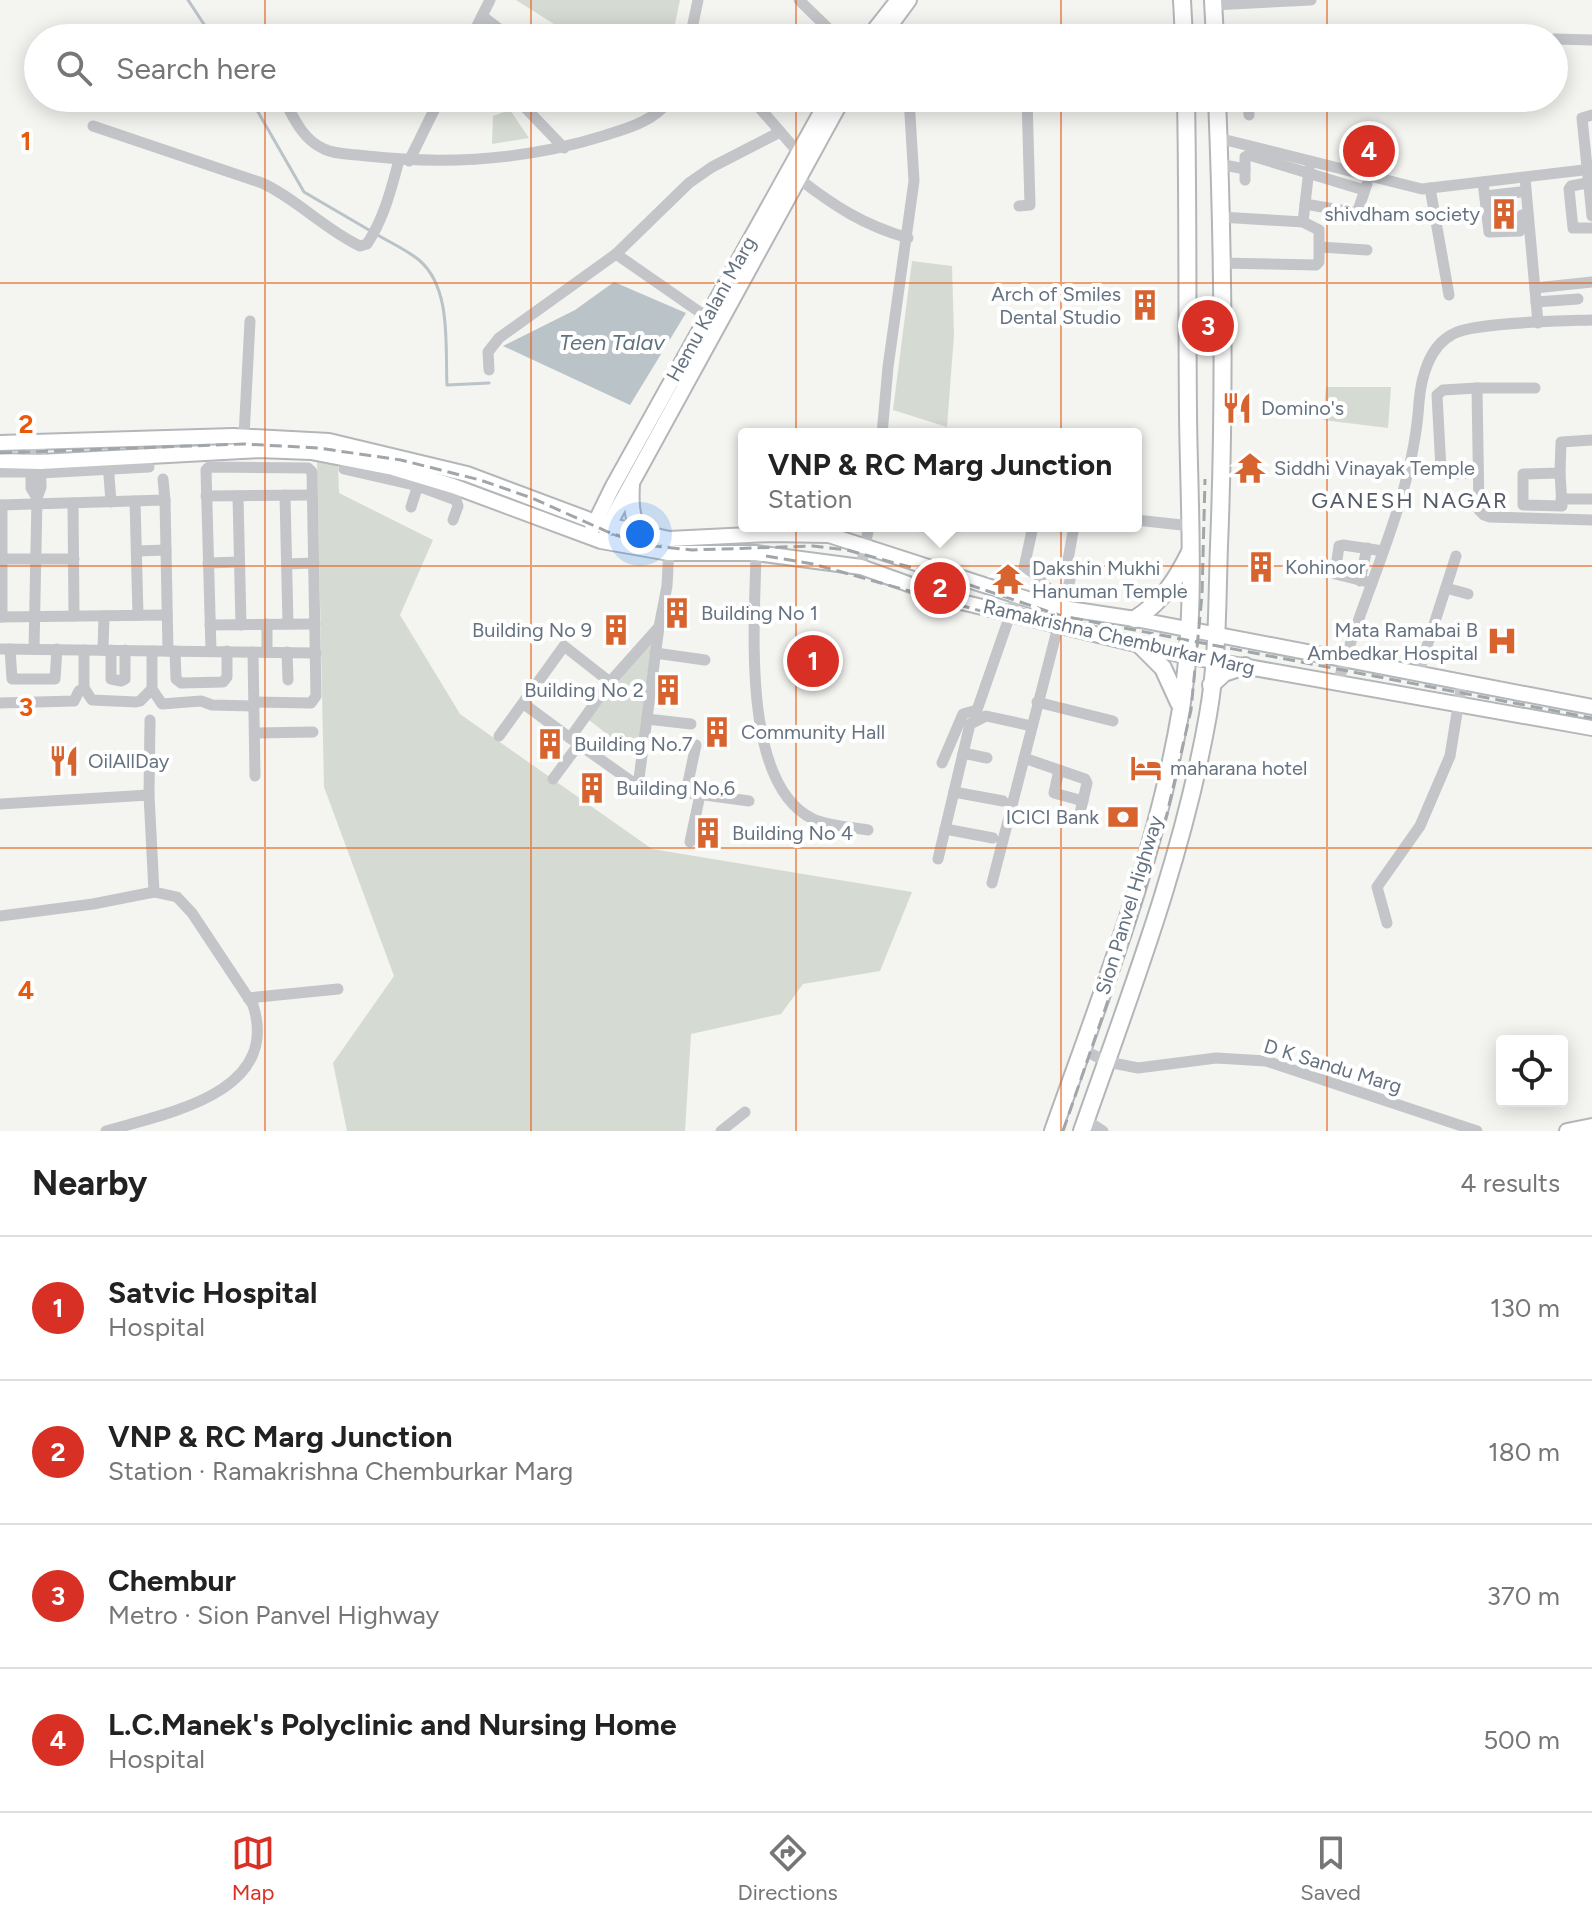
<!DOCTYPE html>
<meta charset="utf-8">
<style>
:root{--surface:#fff;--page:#f2f2f2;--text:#222;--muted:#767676;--line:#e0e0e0;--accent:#d93025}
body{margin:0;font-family:Figtree,sans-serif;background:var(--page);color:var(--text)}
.controls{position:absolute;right:24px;bottom:24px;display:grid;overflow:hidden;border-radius:8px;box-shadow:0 4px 20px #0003}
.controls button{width:72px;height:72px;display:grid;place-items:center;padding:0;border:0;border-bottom:2px solid var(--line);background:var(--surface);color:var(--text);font:40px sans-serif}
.you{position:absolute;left:640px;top:534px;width:28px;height:28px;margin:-20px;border:6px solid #fff;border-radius:50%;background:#1a73e8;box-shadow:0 0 0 12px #1a73e833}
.badge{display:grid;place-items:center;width:52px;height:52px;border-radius:50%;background:var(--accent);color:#fff;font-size:26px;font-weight:700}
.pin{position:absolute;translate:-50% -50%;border:4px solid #fff;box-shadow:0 2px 8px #0006}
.popup{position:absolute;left:738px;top:428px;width:404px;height:104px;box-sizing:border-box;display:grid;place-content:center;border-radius:8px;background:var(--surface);filter:drop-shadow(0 2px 6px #0005);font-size:26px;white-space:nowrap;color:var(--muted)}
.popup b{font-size:30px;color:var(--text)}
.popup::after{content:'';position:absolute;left:50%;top:100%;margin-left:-16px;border:16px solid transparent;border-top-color:var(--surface)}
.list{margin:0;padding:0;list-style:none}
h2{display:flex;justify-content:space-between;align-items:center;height:104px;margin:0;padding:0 32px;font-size:34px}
h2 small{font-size:26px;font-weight:400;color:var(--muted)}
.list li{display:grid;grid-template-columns:52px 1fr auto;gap:24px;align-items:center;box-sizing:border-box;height:144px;padding:0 32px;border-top:2px solid var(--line)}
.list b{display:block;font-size:30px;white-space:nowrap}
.list p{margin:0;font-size:26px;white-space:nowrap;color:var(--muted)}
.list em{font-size:26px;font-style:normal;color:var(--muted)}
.icon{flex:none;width:44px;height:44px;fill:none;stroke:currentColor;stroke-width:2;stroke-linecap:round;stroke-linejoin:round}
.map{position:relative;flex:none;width:1592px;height:1131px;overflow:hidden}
.search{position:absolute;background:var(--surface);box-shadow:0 4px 20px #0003;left:24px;right:24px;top:24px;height:88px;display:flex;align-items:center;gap:20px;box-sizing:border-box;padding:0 28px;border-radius:44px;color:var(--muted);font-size:30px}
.sheet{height:680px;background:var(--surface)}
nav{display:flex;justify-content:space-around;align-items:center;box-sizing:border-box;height:112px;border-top:2px solid var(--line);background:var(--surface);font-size:22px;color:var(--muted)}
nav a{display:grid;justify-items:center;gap:4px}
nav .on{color:var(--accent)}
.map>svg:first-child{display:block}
</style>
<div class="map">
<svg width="1592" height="1131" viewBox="0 0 1592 1131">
<rect width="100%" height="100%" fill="#f4f4f1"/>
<!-- green -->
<g fill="#d5dbd2">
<path d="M516,0H680L672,38H576Z"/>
<path d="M510,110L529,138L492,144L493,116Z"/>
<path d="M912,261L952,266L954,335L947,427L893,410Z"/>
<path d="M1326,387H1391L1388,428L1323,420Z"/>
<path d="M317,459L338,464L339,493L433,540L400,615L460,714L652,849L912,892L880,971L803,984L781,1014L691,1034L685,1131H347L333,1063L394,976L324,787Z"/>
<path d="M654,625L637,757L585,717Z"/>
</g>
<!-- water -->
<path fill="#bac3c8" d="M614,282L686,313L630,405L503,346L575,310Z"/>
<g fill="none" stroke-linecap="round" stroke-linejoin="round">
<!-- stream -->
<g stroke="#bac3c8" stroke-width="3">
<path d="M188,0L213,38"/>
<path d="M250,98L304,192L369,230"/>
<path d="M376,234C389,242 407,250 419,260C452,288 445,346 447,385L489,383"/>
</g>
<defs>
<g id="major">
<path d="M868,38L898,0"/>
<path d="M881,38L909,0"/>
<path d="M0,443L233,436L329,441L467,474L595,522L669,539L771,534L829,535L1049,606L1135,619L1592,707"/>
<path d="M0,461L40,462L259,450L311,452L393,468L453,486L601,541L669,553H756L861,567L953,600L1186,656L1592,728"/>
<path d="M632,484C631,502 631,516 640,532"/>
<path d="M592,529L612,488L829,98"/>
<path d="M606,530L843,98"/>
<path d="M1567,1131L1592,1126"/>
</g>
<g id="highway">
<path d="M1182,0L1184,38"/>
<path d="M1213,0L1215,38"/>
<path d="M1135,619C1163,601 1176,580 1190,552"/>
<path d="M1140,645L1163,668L1179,703"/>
<path d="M1211,685L1224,673L1245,666"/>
<path d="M1053,1131C1102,993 1157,854 1181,709C1197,610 1189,512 1188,413C1187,308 1188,203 1186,98"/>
<path d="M1082,1131C1130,994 1183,858 1208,715C1218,659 1217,602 1219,546C1225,397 1223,247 1217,98"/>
</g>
</defs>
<!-- major casing -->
<use href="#major" stroke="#b3b7ba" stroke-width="18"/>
<!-- highway casing -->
<use href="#highway" stroke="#b3b6b9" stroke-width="20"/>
<!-- minor -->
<g stroke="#c3c5c9" stroke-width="11">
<path d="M799,0L838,38"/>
<path d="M1213,5L1311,0"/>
<path d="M482,16L511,38"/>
<path d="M1371,35L1516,38"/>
<path d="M471,38L490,0"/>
<path d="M690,38L698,0"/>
<path d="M1554,39L1592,40"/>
<path d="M283,98C294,118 302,139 324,149C336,155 354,154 367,156C447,165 526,160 603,136C629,128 655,121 671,98"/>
<path d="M516,98L564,148"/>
<path d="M751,98L803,158"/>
<path d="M1248,98L1249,115"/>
<path d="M1592,115L1582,118L1592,216"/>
<path d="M93,126L262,183C297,199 324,229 360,246L367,244C384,218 391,190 399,160"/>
<path d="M1218,138L1422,189L1592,169"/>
<path d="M409,161L440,98"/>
<path d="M1219,164L1245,169"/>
<path d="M798,178C834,206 863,225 908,238"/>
<path d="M1525,178L1538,323"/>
<path d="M1245,180V157L1249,155L1364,190"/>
<path d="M1483,182L1489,232L1520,231L1523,226L1522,215"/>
<path d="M1587,183L1571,186L1569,189L1573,228H1592"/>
<path d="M1430,188L1449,295"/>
<path d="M1485,196L1520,192"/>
<path d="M1305,204L1357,213L1367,184"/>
<path d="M1019,206L1030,205L1027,98"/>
<path d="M1220,217L1303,222L1319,230V262L1316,265L1220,263"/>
<path d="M1303,222L1309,169"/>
<path d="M1320,247L1367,250"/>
<path d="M616,254L689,183L712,167L780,132"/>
<path d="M1535,288L1592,282"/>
<path d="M1536,302L1578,299"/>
<path d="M489,370L488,352L499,338L616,254L711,320"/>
<path d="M1477,388L1443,390L1437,395L1441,469L1446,474L1477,473"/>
<path d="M1535,388H1477L1479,510L1484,515L1490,517L1592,520"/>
<path d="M882,434L888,367L914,181L909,98"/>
<path d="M244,436L250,321"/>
<path d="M31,443V488L37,498"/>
<path d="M108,463L111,502"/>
<path d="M344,469L418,486L456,500L458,506L453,520"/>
<path d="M0,472H30"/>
<path d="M41,473L149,467"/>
<path d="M1560,473L1562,506L1523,505V474Z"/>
<path d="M1560,473L1561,442L1592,440"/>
<path d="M163,479L165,500"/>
<path d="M285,495L288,624"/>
<path d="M206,496L312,495"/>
<path d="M238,496L241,625"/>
<path d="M1561,499H1592"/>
<path d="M135,501L138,615"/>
<path d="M73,503L74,616"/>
<path d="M0,505L165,500L168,651"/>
<path d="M2,505V617"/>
<path d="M411,507L419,482"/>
<path d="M1136,520L1191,526"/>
<path d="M1033,526L1024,568L1038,575L1043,585L1050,589L1066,594"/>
<path d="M137,551L166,550"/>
<path d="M756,553C755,621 740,784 813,819C829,826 851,827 868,830"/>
<path d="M2,559H74"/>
<path d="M208,563L239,562"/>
<path d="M287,564L314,563"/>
<path d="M861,567L869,526"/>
<path d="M1360,581L1367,548"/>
<path d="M1372,583L1335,574L1339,546L1343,545L1383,551"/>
<path d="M1446,588L1468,594"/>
<path d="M0,617L167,615"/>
<path d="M210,625L315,624"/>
<path d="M659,627L610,682L570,738L638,786L659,627L667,586L669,547"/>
<path d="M0,649L316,653"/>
<path d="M10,649L12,679H55L57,649"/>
<path d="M34,649L37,498L41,487L40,443"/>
<path d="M84,650V688L92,700L136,702L140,701L152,689"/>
<path d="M103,650L104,616"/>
<path d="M111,650V679L121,681L125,679V650"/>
<path d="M152,651V689L162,704L201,701L212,705L254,706"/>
<path d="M175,651L176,679L181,683L223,682L227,677V651"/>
<path d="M211,651L206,470L209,467L308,468L312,472L316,696L311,703L254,702"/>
<path d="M253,652L255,776"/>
<path d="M267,652V624"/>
<path d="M287,652L288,680"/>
<path d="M655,653L705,660"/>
<path d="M1418,674L1456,556"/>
<path d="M1338,683C1364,589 1413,501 1419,402C1421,378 1429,346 1453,334C1475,322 1563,321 1592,320"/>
<path d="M1037,702L1113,721"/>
<path d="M0,703L74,701L79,691L84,688"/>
<path d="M524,704L570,738"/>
<path d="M647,719L691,724"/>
<path d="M255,733L313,732"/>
<path d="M499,736L564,646L610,682"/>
<path d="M963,753L987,758"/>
<path d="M1024,758L1085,779L1087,783L1080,813"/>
<path d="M942,763L963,714L977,710L1017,595"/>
<path d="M1059,770L1054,793L1083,801"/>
<path d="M553,779L579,744"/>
<path d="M638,786L749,801"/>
<path d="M686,792L696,745"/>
<path d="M954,792L1003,801"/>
<path d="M149,795L150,720"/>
<path d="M0,804L149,795L154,892L177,897L192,913L253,1005C281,1093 168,1113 106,1131"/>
<path d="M945,829L993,838"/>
<path d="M690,842L700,795"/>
<path d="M938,859L970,724L986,716L1032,726"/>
<path d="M992,883L1070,580L1068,560L1074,526"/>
<path d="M0,916L93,904L154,892"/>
<path d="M1387,923L1377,887L1420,826L1450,756L1462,682"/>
<path d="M248,998L338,989"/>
<path d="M1083,1050L1108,1062L1138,1068L1216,1058L1266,1061L1477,1131"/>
<path d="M1086,1120L1103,1131"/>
<path d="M721,1131L745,1112"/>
</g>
<!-- major -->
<use href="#major" stroke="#fff" stroke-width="14"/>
<!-- highway -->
<use href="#highway" stroke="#fff" stroke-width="16"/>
<!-- rail -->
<g stroke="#a1a6ab" stroke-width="3" stroke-dasharray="12 6" stroke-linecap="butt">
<path d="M0,453L244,444L318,448L401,460L480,480L532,498L608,532L644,545L692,550L813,546L847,550L943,576L1062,616L1592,718"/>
<path d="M766,556L813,564L1056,632L1175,646"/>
<path d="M1063,1131L1132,931L1167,814L1191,710L1202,595L1205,479"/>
</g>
</g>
<!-- grid -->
<path fill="none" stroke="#e8590c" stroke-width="2" stroke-opacity="0.55" d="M265,0V38M531,0V38M796,0V38M1061,0V38M1327,0V38M265,98V1131M531,98V1131M796,98V1131M1061,98V1131M1327,98V1131M0,283H1592M0,566H1592M0,848H1592"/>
<!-- icons -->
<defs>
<symbol id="building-bare" viewBox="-9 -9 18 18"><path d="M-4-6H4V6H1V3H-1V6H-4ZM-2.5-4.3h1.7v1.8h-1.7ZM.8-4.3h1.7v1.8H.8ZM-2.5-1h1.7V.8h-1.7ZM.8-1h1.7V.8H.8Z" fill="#d7642e" stroke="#fff" stroke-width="2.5" paint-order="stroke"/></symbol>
<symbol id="restaurant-bare" viewBox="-9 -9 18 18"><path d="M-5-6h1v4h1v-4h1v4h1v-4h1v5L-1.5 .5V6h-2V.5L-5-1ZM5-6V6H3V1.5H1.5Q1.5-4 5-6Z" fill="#d7642e" stroke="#fff" stroke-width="2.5" paint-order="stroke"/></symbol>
<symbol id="temple-bare" viewBox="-9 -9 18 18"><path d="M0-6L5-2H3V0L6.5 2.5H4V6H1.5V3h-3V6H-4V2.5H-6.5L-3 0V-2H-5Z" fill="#d7642e" stroke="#fff" stroke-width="2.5" paint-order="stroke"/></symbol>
<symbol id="hospital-bare" viewBox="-9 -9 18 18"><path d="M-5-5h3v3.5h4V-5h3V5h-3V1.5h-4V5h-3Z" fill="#d7642e" stroke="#fff" stroke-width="2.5" paint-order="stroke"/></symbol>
<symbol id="hotel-bare" viewBox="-9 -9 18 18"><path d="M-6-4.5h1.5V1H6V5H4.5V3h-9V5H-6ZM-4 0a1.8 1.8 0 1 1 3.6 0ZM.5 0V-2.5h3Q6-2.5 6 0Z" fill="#d7642e" stroke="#fff" stroke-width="2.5" paint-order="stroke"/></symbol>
<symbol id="bank-bare" viewBox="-9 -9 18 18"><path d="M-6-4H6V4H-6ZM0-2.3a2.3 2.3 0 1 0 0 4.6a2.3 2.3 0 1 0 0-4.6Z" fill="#d7642e" stroke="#fff" stroke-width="2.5" paint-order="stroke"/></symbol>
</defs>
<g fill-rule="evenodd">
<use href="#building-bare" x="1482" y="192" width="44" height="44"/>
<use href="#building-bare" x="1123" y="283" width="44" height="44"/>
<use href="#restaurant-bare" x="1215" y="386" width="44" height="44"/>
<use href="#temple-bare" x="1228" y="446" width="44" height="44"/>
<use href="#building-bare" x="1239" y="545" width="44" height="44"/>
<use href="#temple-bare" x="986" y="557" width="44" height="44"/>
<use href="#building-bare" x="655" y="591" width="44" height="44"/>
<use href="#building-bare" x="594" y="608" width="44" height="44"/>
<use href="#hospital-bare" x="1480" y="619" width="44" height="44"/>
<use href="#building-bare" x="646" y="668" width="44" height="44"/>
<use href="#building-bare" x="695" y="710" width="44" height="44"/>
<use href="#building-bare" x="528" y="722" width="44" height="44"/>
<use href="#restaurant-bare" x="42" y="739" width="44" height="44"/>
<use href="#hotel-bare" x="1124" y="746" width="44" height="44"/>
<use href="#building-bare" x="570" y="766" width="44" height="44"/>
<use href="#bank-bare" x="1101" y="795" width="44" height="44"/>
<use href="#building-bare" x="686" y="811" width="44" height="44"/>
</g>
<g text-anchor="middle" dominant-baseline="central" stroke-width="8" stroke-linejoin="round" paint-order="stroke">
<!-- poi labels -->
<g font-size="20" fill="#657280" stroke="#fff" text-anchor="start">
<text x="1480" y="214" text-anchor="end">shivdham society</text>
<text x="1121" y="294" text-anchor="end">Arch of Smiles<tspan x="1121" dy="23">Dental Studio</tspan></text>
<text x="1261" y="408">Domino's</text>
<text x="1274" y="468">Siddhi Vinayak Temple</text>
<text x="1285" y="567">Kohinoor</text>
<text x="1032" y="568">Dakshin Mukhi<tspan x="1032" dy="23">Hanuman Temple</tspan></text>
<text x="701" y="613">Building No 1</text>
<text x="592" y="630" text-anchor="end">Building No 9</text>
<text x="1478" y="630" text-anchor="end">Mata Ramabai B<tspan x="1478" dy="23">Ambedkar Hospital</tspan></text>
<text x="644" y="690" text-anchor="end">Building No 2</text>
<text x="741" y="732">Community Hall</text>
<text x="574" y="744">Building No.7</text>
<text x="88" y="761">OilAllDay</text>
<text x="1170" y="768">maharana hotel</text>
<text x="616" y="788">Building No.6</text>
<text x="1099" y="817" text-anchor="end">ICICI Bank</text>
<text x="732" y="833">Building No 4</text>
</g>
<!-- street labels -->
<g font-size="20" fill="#657280" stroke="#fff">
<text transform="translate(711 309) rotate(-61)">Hemu Kalani Marg</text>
<text transform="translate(1119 637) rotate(13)">Ramakrishna Chemburkar Marg</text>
<text transform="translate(1129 905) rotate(-73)">Sion Panvel Highway</text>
<text transform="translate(1333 1066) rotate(17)">D K Sandu Marg</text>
</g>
<!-- water labels -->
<g font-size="22" font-style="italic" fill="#61737d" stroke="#fff">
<text x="612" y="342">Teen Talav</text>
</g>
<!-- neighbourhood labels -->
<g font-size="22" letter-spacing="2" fill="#535c66" stroke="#fff">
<text x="1410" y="500">GANESH NAGAR</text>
</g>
</g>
<g font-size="26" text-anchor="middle" font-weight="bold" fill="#e8590c" stroke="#fff" stroke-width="8" stroke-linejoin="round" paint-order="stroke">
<text x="26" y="150">1</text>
<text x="26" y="433">2</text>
<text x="26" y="716">3</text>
<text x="26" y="999">4</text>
</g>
</svg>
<div class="controls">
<button><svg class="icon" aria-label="locate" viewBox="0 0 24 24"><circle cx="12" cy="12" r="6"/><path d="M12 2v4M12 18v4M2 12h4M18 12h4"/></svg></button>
</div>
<div class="you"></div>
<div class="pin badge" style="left:813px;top:661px">1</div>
<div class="pin badge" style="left:940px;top:588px">2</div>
<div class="popup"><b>VNP &amp; RC Marg Junction</b>Station</div>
<div class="pin badge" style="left:1208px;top:326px">3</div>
<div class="pin badge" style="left:1369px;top:151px">4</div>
<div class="search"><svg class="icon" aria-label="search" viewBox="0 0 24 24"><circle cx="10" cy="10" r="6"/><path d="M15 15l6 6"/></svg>Search here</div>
</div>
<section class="sheet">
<h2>Nearby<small>4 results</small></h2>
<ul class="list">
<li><span class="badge">1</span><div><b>Satvic Hospital</b><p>Hospital</p></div><em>130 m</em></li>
<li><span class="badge">2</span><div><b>VNP &amp; RC Marg Junction</b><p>Station · Ramakrishna Chemburkar Marg</p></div><em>180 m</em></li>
<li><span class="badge">3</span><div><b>Chembur</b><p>Metro · Sion Panvel Highway</p></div><em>370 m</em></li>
<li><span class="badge">4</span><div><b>L.C.Manek's Polyclinic and Nursing Home</b><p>Hospital</p></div><em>500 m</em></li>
</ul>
</section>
<nav>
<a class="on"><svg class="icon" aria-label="map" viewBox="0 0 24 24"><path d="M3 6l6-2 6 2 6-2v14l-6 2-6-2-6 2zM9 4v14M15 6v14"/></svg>Map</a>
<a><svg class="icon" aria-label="directions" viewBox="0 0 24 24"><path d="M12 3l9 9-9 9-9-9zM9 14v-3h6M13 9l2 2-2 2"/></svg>Directions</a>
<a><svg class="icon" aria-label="saved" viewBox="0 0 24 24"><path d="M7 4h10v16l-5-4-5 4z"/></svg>Saved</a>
</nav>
